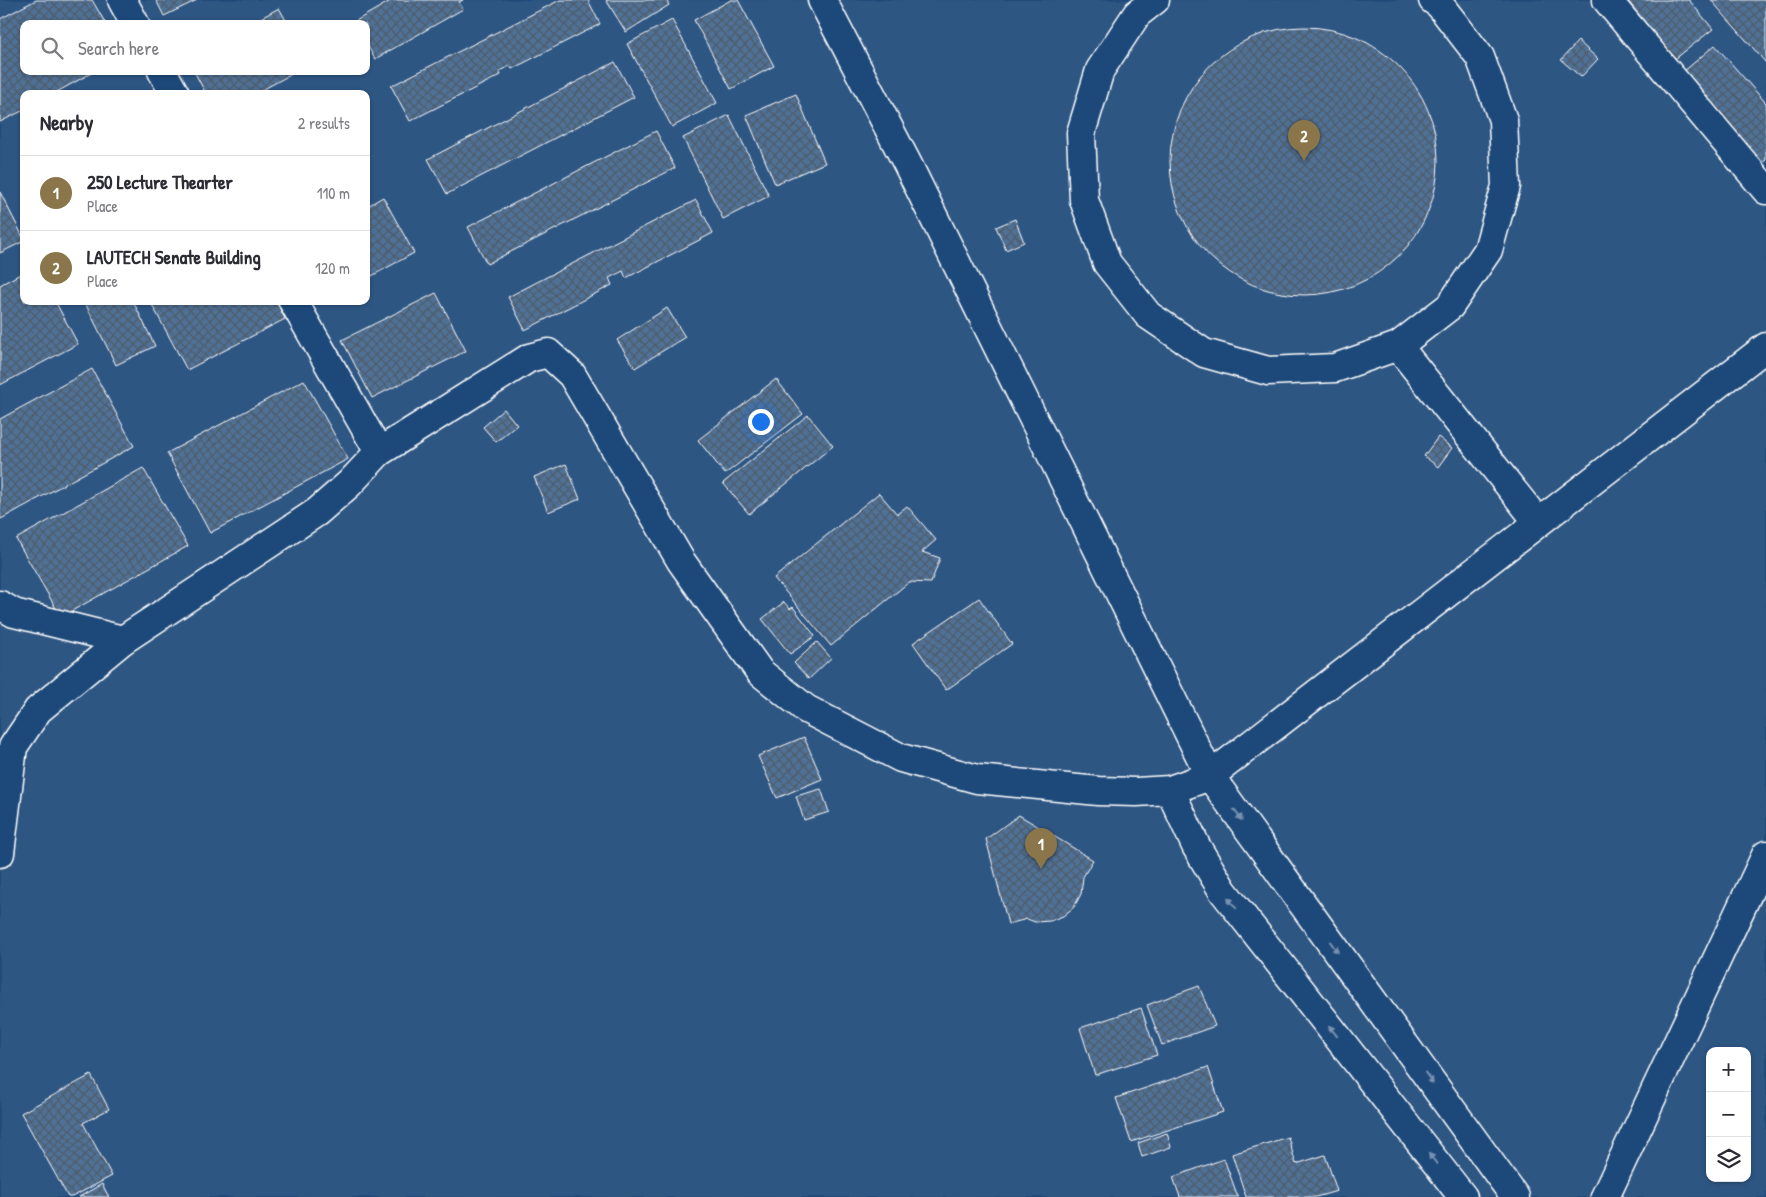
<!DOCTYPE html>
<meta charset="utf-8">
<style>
:root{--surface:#fff;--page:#f2f2f3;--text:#2b2b33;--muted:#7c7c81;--line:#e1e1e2;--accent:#8a764a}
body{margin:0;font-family:"Patrick Hand",sans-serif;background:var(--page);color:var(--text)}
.controls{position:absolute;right:15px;bottom:15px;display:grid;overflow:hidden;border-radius:10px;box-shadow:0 1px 4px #0004}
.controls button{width:45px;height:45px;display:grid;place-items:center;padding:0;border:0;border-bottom:1px solid var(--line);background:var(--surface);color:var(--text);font:25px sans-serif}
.you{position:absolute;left:760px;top:421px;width:18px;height:18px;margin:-12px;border:4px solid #fff;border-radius:50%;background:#1a73e8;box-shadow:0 0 0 8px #1a73e833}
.badge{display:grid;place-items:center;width:32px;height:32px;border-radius:50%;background:var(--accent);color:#fff;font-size:16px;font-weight:700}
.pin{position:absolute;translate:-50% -41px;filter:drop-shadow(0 1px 2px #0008)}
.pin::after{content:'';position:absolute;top:26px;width:18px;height:15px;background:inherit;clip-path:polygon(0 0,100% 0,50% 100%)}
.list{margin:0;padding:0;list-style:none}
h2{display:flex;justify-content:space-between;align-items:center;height:65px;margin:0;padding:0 20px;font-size:21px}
h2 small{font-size:16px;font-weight:400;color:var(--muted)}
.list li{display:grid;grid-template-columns:32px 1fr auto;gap:15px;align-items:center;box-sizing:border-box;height:75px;padding:0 20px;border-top:1px solid var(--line)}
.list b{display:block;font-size:19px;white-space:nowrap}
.list p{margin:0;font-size:16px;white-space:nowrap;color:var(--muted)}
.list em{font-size:16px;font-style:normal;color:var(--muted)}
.icon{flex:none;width:28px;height:28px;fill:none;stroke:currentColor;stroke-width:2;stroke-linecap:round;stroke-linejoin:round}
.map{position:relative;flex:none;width:1766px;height:1197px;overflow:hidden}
.search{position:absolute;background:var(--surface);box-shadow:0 1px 4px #0004;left:20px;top:20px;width:350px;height:55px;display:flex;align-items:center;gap:12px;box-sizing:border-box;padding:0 18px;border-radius:10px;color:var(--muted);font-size:19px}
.panel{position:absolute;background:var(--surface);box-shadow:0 1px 4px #0004;left:20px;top:90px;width:350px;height:215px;border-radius:10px}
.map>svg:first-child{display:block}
</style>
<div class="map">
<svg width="1766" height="1197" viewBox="0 0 1766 1197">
<defs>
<pattern id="building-cross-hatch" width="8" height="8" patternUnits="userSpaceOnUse" patternTransform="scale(1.25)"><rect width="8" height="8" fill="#507197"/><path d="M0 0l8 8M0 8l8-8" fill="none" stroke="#4e5b6a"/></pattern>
</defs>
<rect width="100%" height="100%" fill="#1f4a7a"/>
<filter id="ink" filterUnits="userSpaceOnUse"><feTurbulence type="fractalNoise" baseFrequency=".02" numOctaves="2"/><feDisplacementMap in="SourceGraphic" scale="10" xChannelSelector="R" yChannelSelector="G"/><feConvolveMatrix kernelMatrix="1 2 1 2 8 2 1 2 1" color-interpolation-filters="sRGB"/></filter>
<g filter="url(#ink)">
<!-- built -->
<path fill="#2e5683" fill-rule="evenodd" d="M0,0H1766V1197H0ZM24,24H366V71H24ZM24,94H366V301H24ZM1710,1051H1747V1178H1710Z"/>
<!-- building -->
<g fill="url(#building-cross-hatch)" stroke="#fff">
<path d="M36,0H92L106,24H24V71H95L53,94H24V110L0,122V19Z"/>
<path d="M156,0H197L164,16Z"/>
<path d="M392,0H463L459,2L463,9L375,59L366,43V24H355L354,22Z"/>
<path d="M560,0H588L600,24L512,69L510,66L499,71L501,75L410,121L391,86Z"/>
<path d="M606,0H666L669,5L626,32Z"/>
<path d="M731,0H738L774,66L731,89L694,20Z"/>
<path d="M1627,0H1689L1713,29L1675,59Z"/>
<path d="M1711,0H1766V63Z"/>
<path d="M279,8L288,24H250Z"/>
<path d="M672,20L717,103L672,127L627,44Z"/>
<circle cx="1304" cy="161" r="134"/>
<path d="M1578,41L1598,59L1581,77L1561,60Z"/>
<path d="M1715,45L1766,103V160L1762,163L1683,72Z"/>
<path d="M615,62L634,97L447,194L428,159Z"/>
<path d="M194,71H297L255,94H206Z"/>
<path d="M796,94L825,163L775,184L746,115Z"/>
<path d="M729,115L769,196L723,219L683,138Z"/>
<path d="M656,131L675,168L487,264L468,227Z"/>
<path d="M0,192L24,239V241L0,253Z"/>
<path d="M383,197L414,253L366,279V207Z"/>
<path d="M696,200L713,233L626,278L623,271L609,278L612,285L525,330L508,297Z"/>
<path d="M1015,219L1024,242L1006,250L996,227Z"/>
<path d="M24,272V301H55L78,344L0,385V285Z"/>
<path d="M436,293L466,351L372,398L342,340Z"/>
<path d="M84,301H133L155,346L116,365Z"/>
<path d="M150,301H276L285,319L187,370Z"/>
<path d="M667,308L685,337L635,368L617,340Z"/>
<path d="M92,369L134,446L1,519L0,516V419Z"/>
<path d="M776,379L803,414L725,474L698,440Z"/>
<path d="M304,380L348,459L210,533L167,453Z"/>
<path d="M504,409L517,425L496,442L483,427Z"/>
<path d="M808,415L833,446L749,514L723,483Z"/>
<path d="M1438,437L1452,448L1438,467L1424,456Z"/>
<path d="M566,464L580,499L548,512L534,477Z"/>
<path d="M143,468L188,546L61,617L16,539Z"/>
<path d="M879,493L897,514L907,506L936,540L922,552L940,558L931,583L909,582L831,646L774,578Z"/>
<path d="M979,598L1012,644L946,690L913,643Z"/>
<path d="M784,602L790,609L793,607L815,636L790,654L762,619Z"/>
<path d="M817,642L831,658L809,679L794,663Z"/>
<path d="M804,737L822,779L777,798L758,756Z"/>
<path d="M821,789L829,812L804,820L796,796Z"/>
<path d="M1019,815L1093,860L1083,877L1081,894L1074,907L1063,916L1050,921L1035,922L1027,919L1008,924L986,839Z"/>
<path d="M1199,986L1215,1026L1162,1045L1147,1005Z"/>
<path d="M1141,1008L1157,1055L1095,1075L1080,1028Z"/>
<path d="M1208,1067L1223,1112L1131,1142L1116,1098Z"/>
<path d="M91,1075L109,1109L83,1123L112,1176L72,1197H68L21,1113Z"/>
<path d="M1167,1133L1171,1147L1142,1157L1138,1143Z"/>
<path d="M1288,1137L1296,1164L1325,1155L1337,1191L1316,1197H1246L1232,1154Z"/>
<path d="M1224,1159L1238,1197H1180L1173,1177Z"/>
<path d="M102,1184L109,1197H79Z"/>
</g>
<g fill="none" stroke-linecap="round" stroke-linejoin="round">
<defs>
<g id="minor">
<path d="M122,0L135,24"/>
<path d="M822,0L908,165L1210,776L1515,1197"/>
<path d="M1155,0L1137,14L1100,70L1081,133L1084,200L1107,263L1148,315L1204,353L1268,371L1335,368L1398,346L1450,306L1488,250L1506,186L1503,120L1480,57L1439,4L1433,0"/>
<path d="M1607,0L1766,190"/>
<path d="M162,71L175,94"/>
<path d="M1398,346L1538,522"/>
<path d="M379,452L529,358L548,353L572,375L681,561L760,672L806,709L901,758L977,779L1098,791L1136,792L1170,790L1210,776L1766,347"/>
<path d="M0,605L14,613L123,640"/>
<path d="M1170,790L1196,846L1223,891L1463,1197"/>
<path d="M0,853L13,747L38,710L123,640L317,512L349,484L379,452L293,301"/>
<path d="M1605,1197L1766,855"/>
</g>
</defs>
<!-- minor casing -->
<use href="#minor" stroke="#fff" stroke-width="31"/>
<!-- minor -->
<use href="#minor" stroke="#1f4a7a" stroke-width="28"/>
</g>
<!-- one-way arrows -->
<defs><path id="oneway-solid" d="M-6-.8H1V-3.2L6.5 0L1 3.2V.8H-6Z" transform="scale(1.25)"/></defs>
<g fill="#7992af">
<use href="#oneway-solid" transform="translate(1238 815) rotate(54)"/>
<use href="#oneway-solid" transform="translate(1232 903) rotate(-128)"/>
<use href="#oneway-solid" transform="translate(1334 947) rotate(54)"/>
<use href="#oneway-solid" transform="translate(1333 1031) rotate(-128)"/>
<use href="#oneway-solid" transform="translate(1429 1078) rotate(54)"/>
<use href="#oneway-solid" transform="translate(1433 1159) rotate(-128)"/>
</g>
</g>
</svg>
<div class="controls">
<button>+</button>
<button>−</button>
<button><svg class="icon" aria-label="layers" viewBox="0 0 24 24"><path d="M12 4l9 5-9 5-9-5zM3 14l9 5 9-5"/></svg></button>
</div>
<div class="you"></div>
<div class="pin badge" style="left:1041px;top:869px">1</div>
<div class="pin badge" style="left:1304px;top:161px">2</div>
<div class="search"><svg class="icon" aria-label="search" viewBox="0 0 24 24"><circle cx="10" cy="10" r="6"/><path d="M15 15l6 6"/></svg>Search here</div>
<section class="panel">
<h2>Nearby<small>2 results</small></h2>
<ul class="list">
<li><span class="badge">1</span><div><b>250 Lecture Thearter</b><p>Place</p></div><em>110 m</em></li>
<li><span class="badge">2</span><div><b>LAUTECH Senate Building</b><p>Place</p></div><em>120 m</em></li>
</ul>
</section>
</div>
